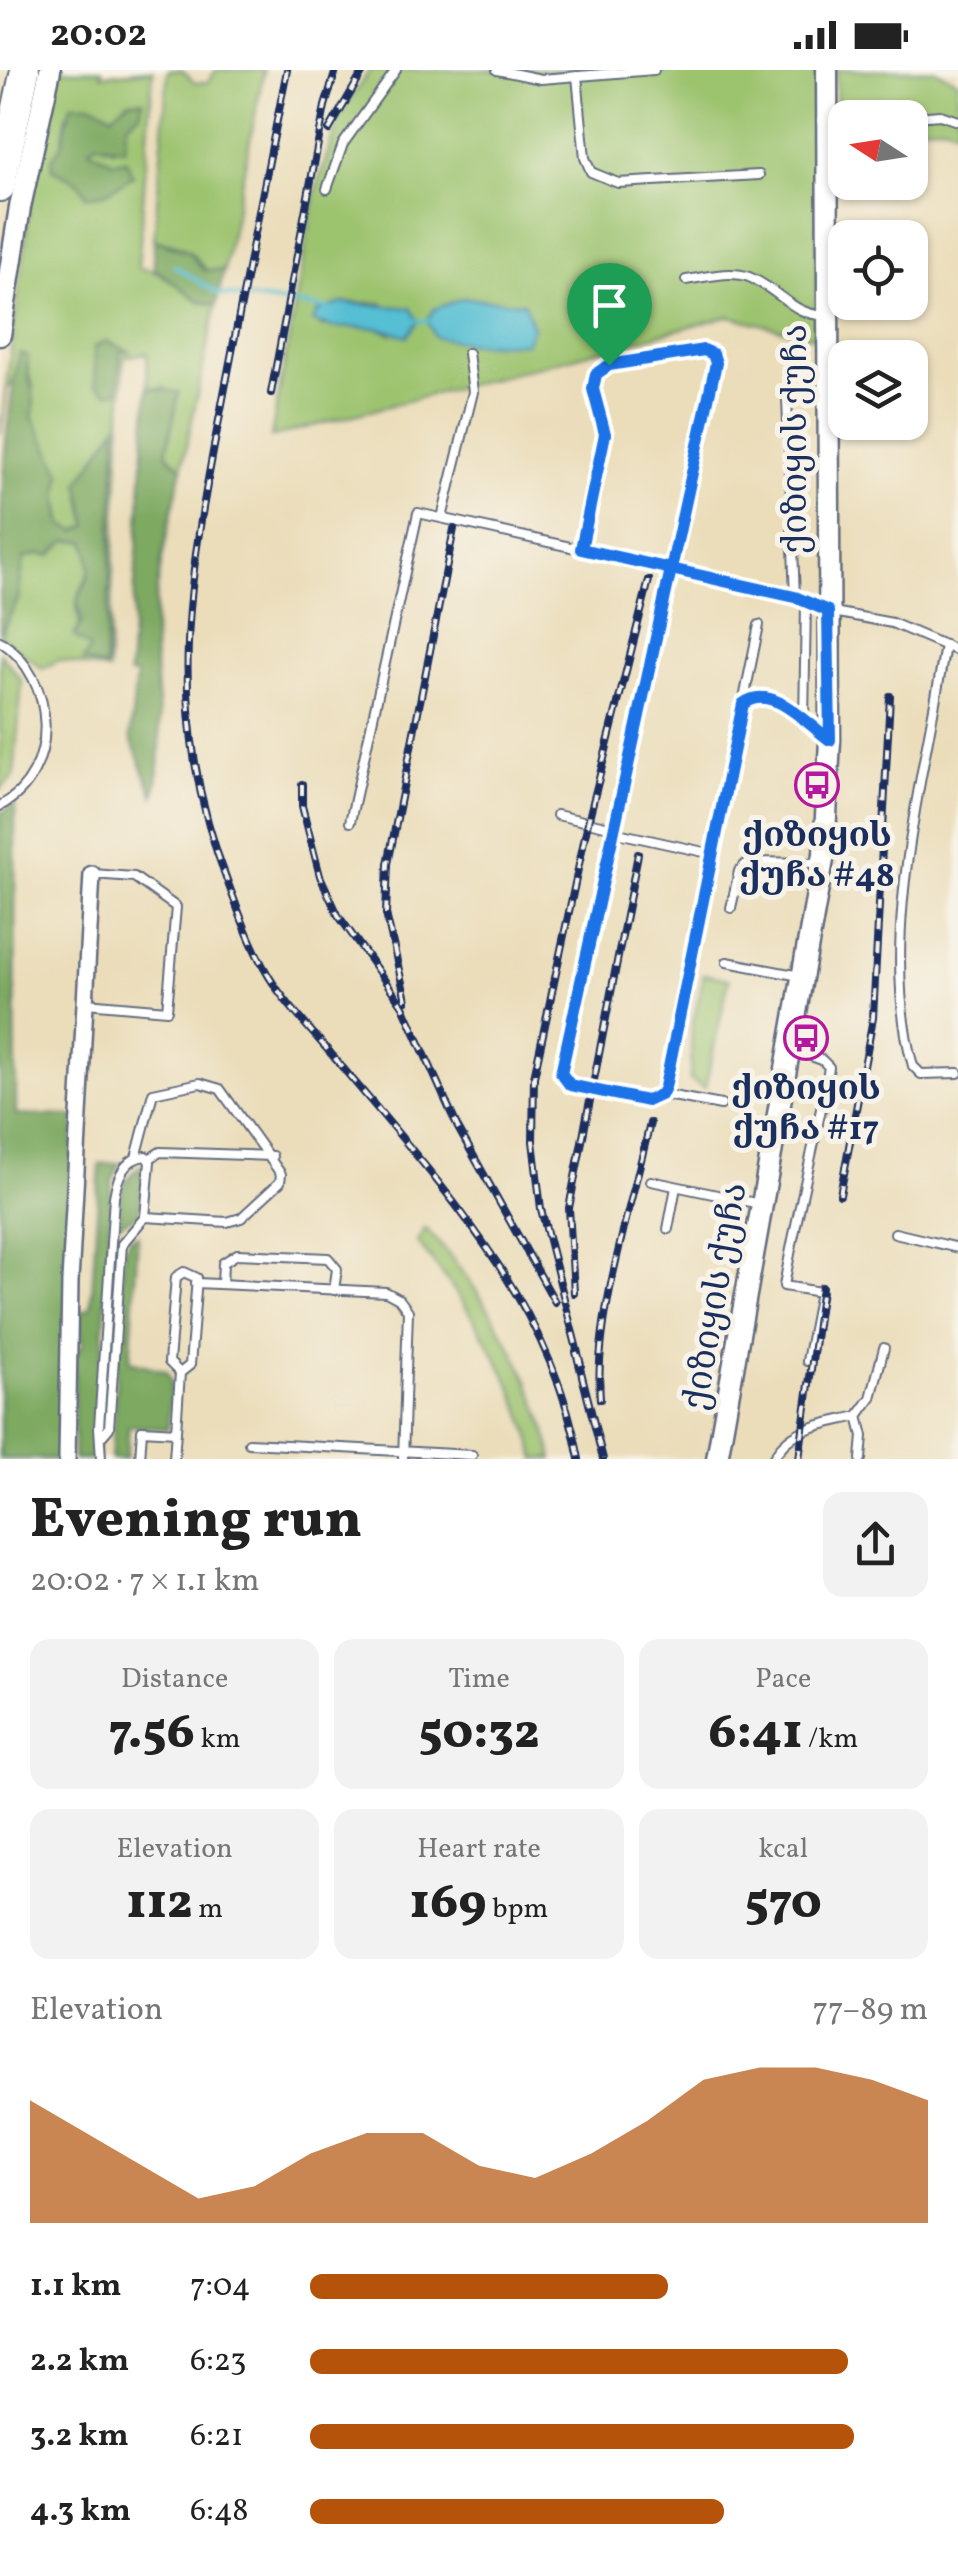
<!DOCTYPE html>
<meta charset="utf-8">
<style>
body{margin:0;font-family:Vollkorn,"Noto Serif Georgian",serif;background:#f2f2f2;color:#222;height:100vh;display:flex;flex-direction:column;font-size:38px;white-space:nowrap}
*{box-sizing:border-box;margin:0}
p{font-size:32px;color:#767676}
.icon{flex:none;width:55px;height:55px;fill:none;stroke:currentColor;stroke-width:2;stroke-linecap:round;stroke-linejoin:round}
.map{position:relative;height:1389px;overflow:hidden}
.side{display:flex;flex-direction:column;background:#fff;flex:1}
.side>*{flex:none}
.needle{width:65px;rotate:282deg}
.fabs{position:absolute;left:828px;top:30px;display:grid;gap:20px}
.fabs a{display:grid;place-items:center;width:100px;height:100px;border-radius:20px;background:#fff;box-shadow:0 2px 8px #0004;font-size:50px}
.pin{position:absolute;display:grid;place-items:center;width:85px;height:85px;color:#fff;margin:-102px -42px;border-radius:50% 50% 50% 0;rotate:-45deg;box-shadow:0 0 10px #0007}
.pin .icon{rotate:45deg}
.round{display:grid;place-items:center;flex:none;width:105px;height:105px;border-radius:20px;background:#f2f2f2}
.headline{display:flex;align-items:center;justify-content:space-between;height:170px;padding:0 30px}
h1{font-size:55px;font-weight:800;line-height:75px}
.stats{display:grid;grid-template-columns:repeat(3,1fr);gap:15px;height:170px;padding:10px 30px}
.stats div{display:grid;align-content:center;border-radius:20px;background:#f2f2f2;text-align:center}
.stats b{font-size:50px;font-weight:800}
.stats small{font-size:28px;font-weight:400}
.stats p{font-size:28px}
.chart{height:280px;padding:20px 30px}
.chart p{display:flex;justify-content:space-between}
.chart svg{width:100%;height:180px;margin-top:10px;fill:#b45309;opacity:.7}
ul{padding:0 30px;list-style:none;font-size:32px}
li{display:grid;grid-template-columns:160px 120px 1fr;align-items:center;height:75px}
li i{height:25px;border-radius:12px;background:#b45309}
.status{display:flex;justify-content:space-between;align-items:center;height:70px;padding:0 50px;background:#fff;direction:ltr}
.status svg{height:28px;fill:currentColor}
.map>svg:first-child{display:block}
</style>
<div class="status"><b>20:02</b><svg viewBox="0 0 49 12"><path d="M0 12V9h3v3zM5 12V6h3v6zM10 12V3h3v9zM15 12V0h3v12zM26 1h20v11H26zM47 4h2v5h-2z"/></svg></div>
<div class="map">
<svg width="958" height="1389" viewBox="0 0 958 1389">
<rect width="100%" height="100%" fill="#f7f3e8"/>
<filter id="ink" filterUnits="userSpaceOnUse"><feTurbulence type="fractalNoise" baseFrequency=".01" numOctaves="2"/><feDisplacementMap in="SourceGraphic" scale="20" xChannelSelector="R" yChannelSelector="G"/><feConvolveMatrix kernelMatrix="1 2 1 2 8 2 1 2 1" color-interpolation-filters="sRGB"/></filter>
<filter id="wash" filterUnits="userSpaceOnUse"><feTurbulence type="fractalNoise" baseFrequency=".0048" numOctaves="4" result="noise"/><feDisplacementMap in="SourceGraphic" scale="40" xChannelSelector="R" yChannelSelector="G"/><feGaussianBlur stdDeviation="2.25" result="paint"/><feColorMatrix in="noise" values="0 0 0 0 0 0 0 0 0 0 0 0 0 0 0 0 0 1.4 0 .05"/><feComposite in="paint" operator="in"/></filter>
<g filter="url(#wash)">
<rect width="100%" height="100%" fill="#ebddba"/>
<g fill="#9cc36e" stroke="#5c7966" stroke-width="2.5" fill-rule="evenodd">
<path d="M59,0H102L101,5L153,0L138,198C171,200 186,229 216,235L182,398L166,383L175,343L165,318H148L147,283L124,287L108,601L59,590L43,599L0,566L18,530L24,488L39,484L50,486L66,471H85C99,509 80,508 77,533C76,544 82,561 83,573L91,578L84,591L105,598L116,358L79,413L89,456L76,461L63,455L57,428L61,403L32,347L33,315L26,298L7,319L0,364L30,134ZM129,31L140,43L127,53L113,79L96,73L89,79L113,92L86,126L62,74L67,44L92,34L112,45Z"/>
<path d="M168,0H182L195,13L208,12L216,0H264L224,200C202,206 203,192 188,181C179,174 165,172 154,170Z"/>
<path d="M370,0H820L816,268L729,246L271,367L315,124L340,44ZM342,233H382L391,264L378,258L321,256L317,242Z"/>
<path d="M836,0H935L958,11V60L943,55L910,56V48H845V58L837,65Z"/>
<path d="M0,583L22,611L14,706L0,720Z"/>
<path d="M704,904L729,909L705,1018L690,1010L692,957Z"/>
<path d="M425,1158C484,1220 535,1305 553,1389H536C517,1309 469,1235 417,1172Z"/>
</g>
<g fill="#7da961" stroke="#4c6c60" stroke-width="2.5">
<path d="M143,30L140,43L127,53L124,79L96,73L89,79L113,92L126,90L133,106L105,123L87,126L77,111L53,100L52,89L62,74L71,34H92L112,45L129,31Z"/>
<path d="M154,170L188,181L203,200H224L216,235L199,231L154,198Z"/>
<path d="M106,271L128,281L120,282L118,321L108,323L96,315L94,277Z"/>
<path d="M20,283L28,286C24,307 39,324 32,347L61,403L58,428L63,455L76,461L88,456L79,413L117,356L105,598L83,591L90,578L74,566L82,552L77,532C89,512 94,494 85,471H66L50,486L39,484L24,488L18,530L0,562C0,470 0,366 20,283Z"/>
<path d="M148,318L179,322L166,383L182,398C170,453 154,509 154,565C153,619 168,673 154,726L130,667L136,605L129,604Z"/>
<path d="M15,733L16,1045L74,1046L61,1389H0V744Z"/>
<path d="M120,1093L112,1111L97,1389H74V1287L83,1274L77,1244L91,1237L100,1094Z"/>
<path d="M142,1095L140,1144L119,1154C118,1131 121,1108 142,1095Z"/>
<path d="M138,1165L130,1291L166,1301L171,1311L168,1359L129,1356L126,1389H111L124,1179L130,1168Z"/>
</g>
<g fill="#57bfd3" stroke="#397798" stroke-width="2.5">
<path d="M464,228L524,233L533,258L526,273L474,274L435,267L427,251L434,239Z"/>
<path d="M342,233L411,238L418,251L408,266L378,258L332,257L313,252L317,242Z"/>
</g>
<g fill="none" stroke-linecap="round" stroke-linejoin="round">
<g stroke="#57bfd3" stroke-width="4">
<path d="M174,196L219,224L330,239"/>
<path d="M413,250L427,251"/>
</g>
</g>
</g>
<g filter="url(#ink)">
<g fill="none" stroke-linecap="round" stroke-linejoin="round">
<g stroke="#646c7e" stroke-width="12">
<g id="lane">
<path d="M497,0L541,9L654,0"/>
<path d="M577,6L585,88L591,102L618,113L759,105"/>
<path d="M903,48L940,45L958,51"/>
<path d="M327,119L343,74L396,0"/>
<path d="M686,210C706,207 730,200 749,207C779,219 794,247 826,245"/>
<path d="M787,329L795,527"/>
<path d="M442,448L473,322L468,283"/>
<path d="M581,479L605,364L593,319L596,305L609,295L704,280L713,284L716,293L561,1003L564,1012L647,1031L662,1024L743,634C770,613 803,650 826,667"/>
<path d="M0,571C57,608 62,703 0,736"/>
<path d="M945,575C925,704 877,868 913,996L921,1004L958,1003"/>
<path d="M743,634L759,555"/>
<path d="M804,651L806,533"/>
<path d="M557,745L614,758"/>
<path d="M350,752L418,443L795,527L828,541L892,553L958,581"/>
<path d="M613,762L713,784"/>
<path d="M731,838L739,801L748,792L818,793"/>
<path d="M727,892L800,906"/>
<path d="M86,933L167,940L176,837L134,807L92,804"/>
<path d="M792,979L822,990L829,997C816,1072 797,1141 784,1216L820,1222L807,1291"/>
<path d="M662,1024L721,1035"/>
<path d="M136,1088L153,1023L200,1013L220,1019L281,1104L280,1112L241,1148L227,1152L145,1147"/>
<path d="M149,1089L160,1082L272,1086"/>
<path d="M651,1111L760,1134"/>
<path d="M668,1159L676,1117"/>
<path d="M895,1163L958,1178"/>
<path d="M196,1213L386,1222L399,1229L408,1241L403,1389"/>
<path d="M222,1214L223,1193L237,1184L328,1188L337,1199L334,1220"/>
<path d="M858,1346L863,1366L861,1389"/>
<path d="M249,1373L472,1385"/>
<path d="M101,1389L99,1357L114,1127C117,1108 124,1088 146,1086L150,1092L145,1147L122,1174L109,1358L103,1365"/>
<path d="M140,1389L142,1360L176,1362"/>
<path d="M174,1389L180,1303L190,1295L197,1208L184,1202L176,1207L169,1292L180,1303"/>
<path d="M773,1389C790,1356 826,1354 858,1346L871,1328L884,1278"/>
</g>
</g>
<g stroke="#646c7e" stroke-width="20">
<path id="street" d="M67,1389L70,1212L92,804"/>
</g>
<g stroke="#646c7e" stroke-width="25">
<g id="secondary">
<path d="M0,265L20,137L50,0"/>
<path d="M717,1389L824,784L830,670L827,0"/>
</g>
</g>
<g stroke="#646c7e" stroke-width="32">
<path id="highway" d="M0,117L25,0"/>
</g>
<use href="#lane" stroke="#fff" stroke-width="8"/>
<use href="#street" stroke="#fff" stroke-width="15"/>
<use href="#secondary" stroke="#fff" stroke-width="20"/>
<use href="#highway" stroke="#fff" stroke-width="28"/>
<g stroke="#1b2f5e" stroke-width="8">
<g id="rail">
<path d="M287,0C266,104 246,209 226,313C192,494 159,634 228,813C241,848 254,885 275,916C295,945 321,971 343,998C442,1116 551,1232 579,1389"/>
<path d="M329,60L364,0"/>
<path d="M271,323L325,36L336,0"/>
<path d="M302,714V736L320,806L338,845L403,936L458,1058L555,1232"/>
<path d="M406,930L386,844L388,794L454,459"/>
<path d="M840,1125L873,948L890,626"/>
<path d="M574,1223L569,1138L638,784"/>
<path d="M576,1282L603,1389"/>
<path d="M581,1295L541,1139L533,1071L534,1007L588,752L649,510"/>
<path d="M600,1329C594,1247 632,1134 650,1053"/>
<path d="M799,1389L822,1217"/>
</g>
</g>
<use href="#rail" stroke="#f7f3e8" stroke-width="4" stroke-dasharray="11" stroke-linecap="butt"/>
</g>
</g>
<g fill="none" stroke-linecap="round" stroke-linejoin="round" filter="url(#ink)">
<g stroke="#fff" stroke-width="20">
<path id="route" d="M609,295L596,304L593,319L605,364L581,479L671,499L561,1003L570,1015L647,1031L662,1024L665,1017L743,634C771,612 806,653 830,670L828,541L795,527L671,499L716,293L713,284L704,280L609,295"/>
</g>
<use href="#route" stroke="#1a73e8" stroke-width="12"/>
</g>
<defs>
<g id="bus-ring" transform="scale(2.25)"><circle r="9.5" fill="#f7f3e8" stroke="#b5179e" stroke-width="1.5"/><path d="M-5-6H5V4H4V6H2V4H-2V6H-4V4H-5ZM-3.5-4V0h7V-4ZM-3.5 1.2v1.5H-2V1.2ZM2 1.2v1.5H3.5V1.2Z" fill="#b5179e"/></g>
</defs>
<g fill-rule="evenodd">
<use href="#bus-ring" x="817" y="715"/>
<use href="#bus-ring" x="806" y="968"/>
</g>
<g text-anchor="middle" stroke-width="10" stroke-linejoin="round" paint-order="stroke">
<g font-size="35" fill="#1b2f5e" stroke="#f7f3e8">
<text transform="translate(794 369) rotate(-90)" y="12">ქიზიყის ქუჩა</text>
<text transform="translate(714 1226) rotate(-80)" y="12">ქიზიყის ქუჩა</text>
</g>
<g font-size="35" font-weight="bold" fill="#1b2f5e" stroke="#f7f3e8">
<text x="817" y="776">ქიზიყის<tspan x="817" dy="40">ქუჩა #48</tspan></text>
<text x="806" y="1029">ქიზიყის<tspan x="806" dy="40">ქუჩა #17</tspan></text>
</g>
</g>
</svg>
<div class="fabs">
<a><svg class="needle" viewBox="-14 -14 28 28"><path d="M0-13l5 13h-10z" fill="#e53935"/><path d="M0 13l5-13h-10z" fill="#767676"/></svg></a>
<a><svg class="icon" aria-label="locate" viewBox="0 0 24 24"><circle cx="12" cy="12" r="6"/><path d="M12 2v4M12 18v4M2 12h4M18 12h4"/></svg></a>
<a><svg class="icon" aria-label="layers" viewBox="0 0 24 24"><path d="M12 4l9 5-9 5-9-5zM3 14l9 5 9-5"/></svg></a>
</div>
<div class="pin" style="left:609px;top:295px;background:#1e9e55"><svg class="icon" aria-label="arrive" viewBox="0 0 24 24"><path d="M6 21V4h12l-3 4 3 4H6"/></svg></div>
</div>
<section class="side">
<div class="headline"><div><h1>Evening run</h1><p>20:02 · 7 × 1.1 km</p></div><a class="round"><svg class="icon" aria-label="share" viewBox="0 0 24 24"><path d="M12 15V3M7 8l5-5 5 5M5 13v7h14v-7"/></svg></a></div>
<div class="stats">
<div><p>Distance</p><b>7.56<small> km</small></b></div>
<div><p>Time</p><b>50:32</b></div>
<div><p>Pace</p><b>6:41<small> /km</small></b></div>
</div>
<div class="stats">
<div><p>Elevation</p><b>112<small> m</small></b></div>
<div><p>Heart rate</p><b>169<small> bpm</small></b></div>
<div><p>kcal</p><b>570</b></div>
</div>
<div class="chart"><p><span>Elevation</span>77–89 m</p>
<svg viewBox="0 0 160 44" preserveAspectRatio="none"><path d="M0 44V14L10 22L20 30L30 38L40 35L50 27L60 22L70 22L80 30L90 33L100 27L110 19L120 9L130 6L140 6L150 9L160 14V44z"/></svg>
</div>
<ul>
<li><b>1.1 km</b>7:04<i style="width:58%"></i></li>
<li><b>2.2 km</b>6:23<i style="width:87%"></i></li>
<li><b>3.2 km</b>6:21<i style="width:88%"></i></li>
<li><b>4.3 km</b>6:48<i style="width:67%"></i></li>
</ul>
</section>
